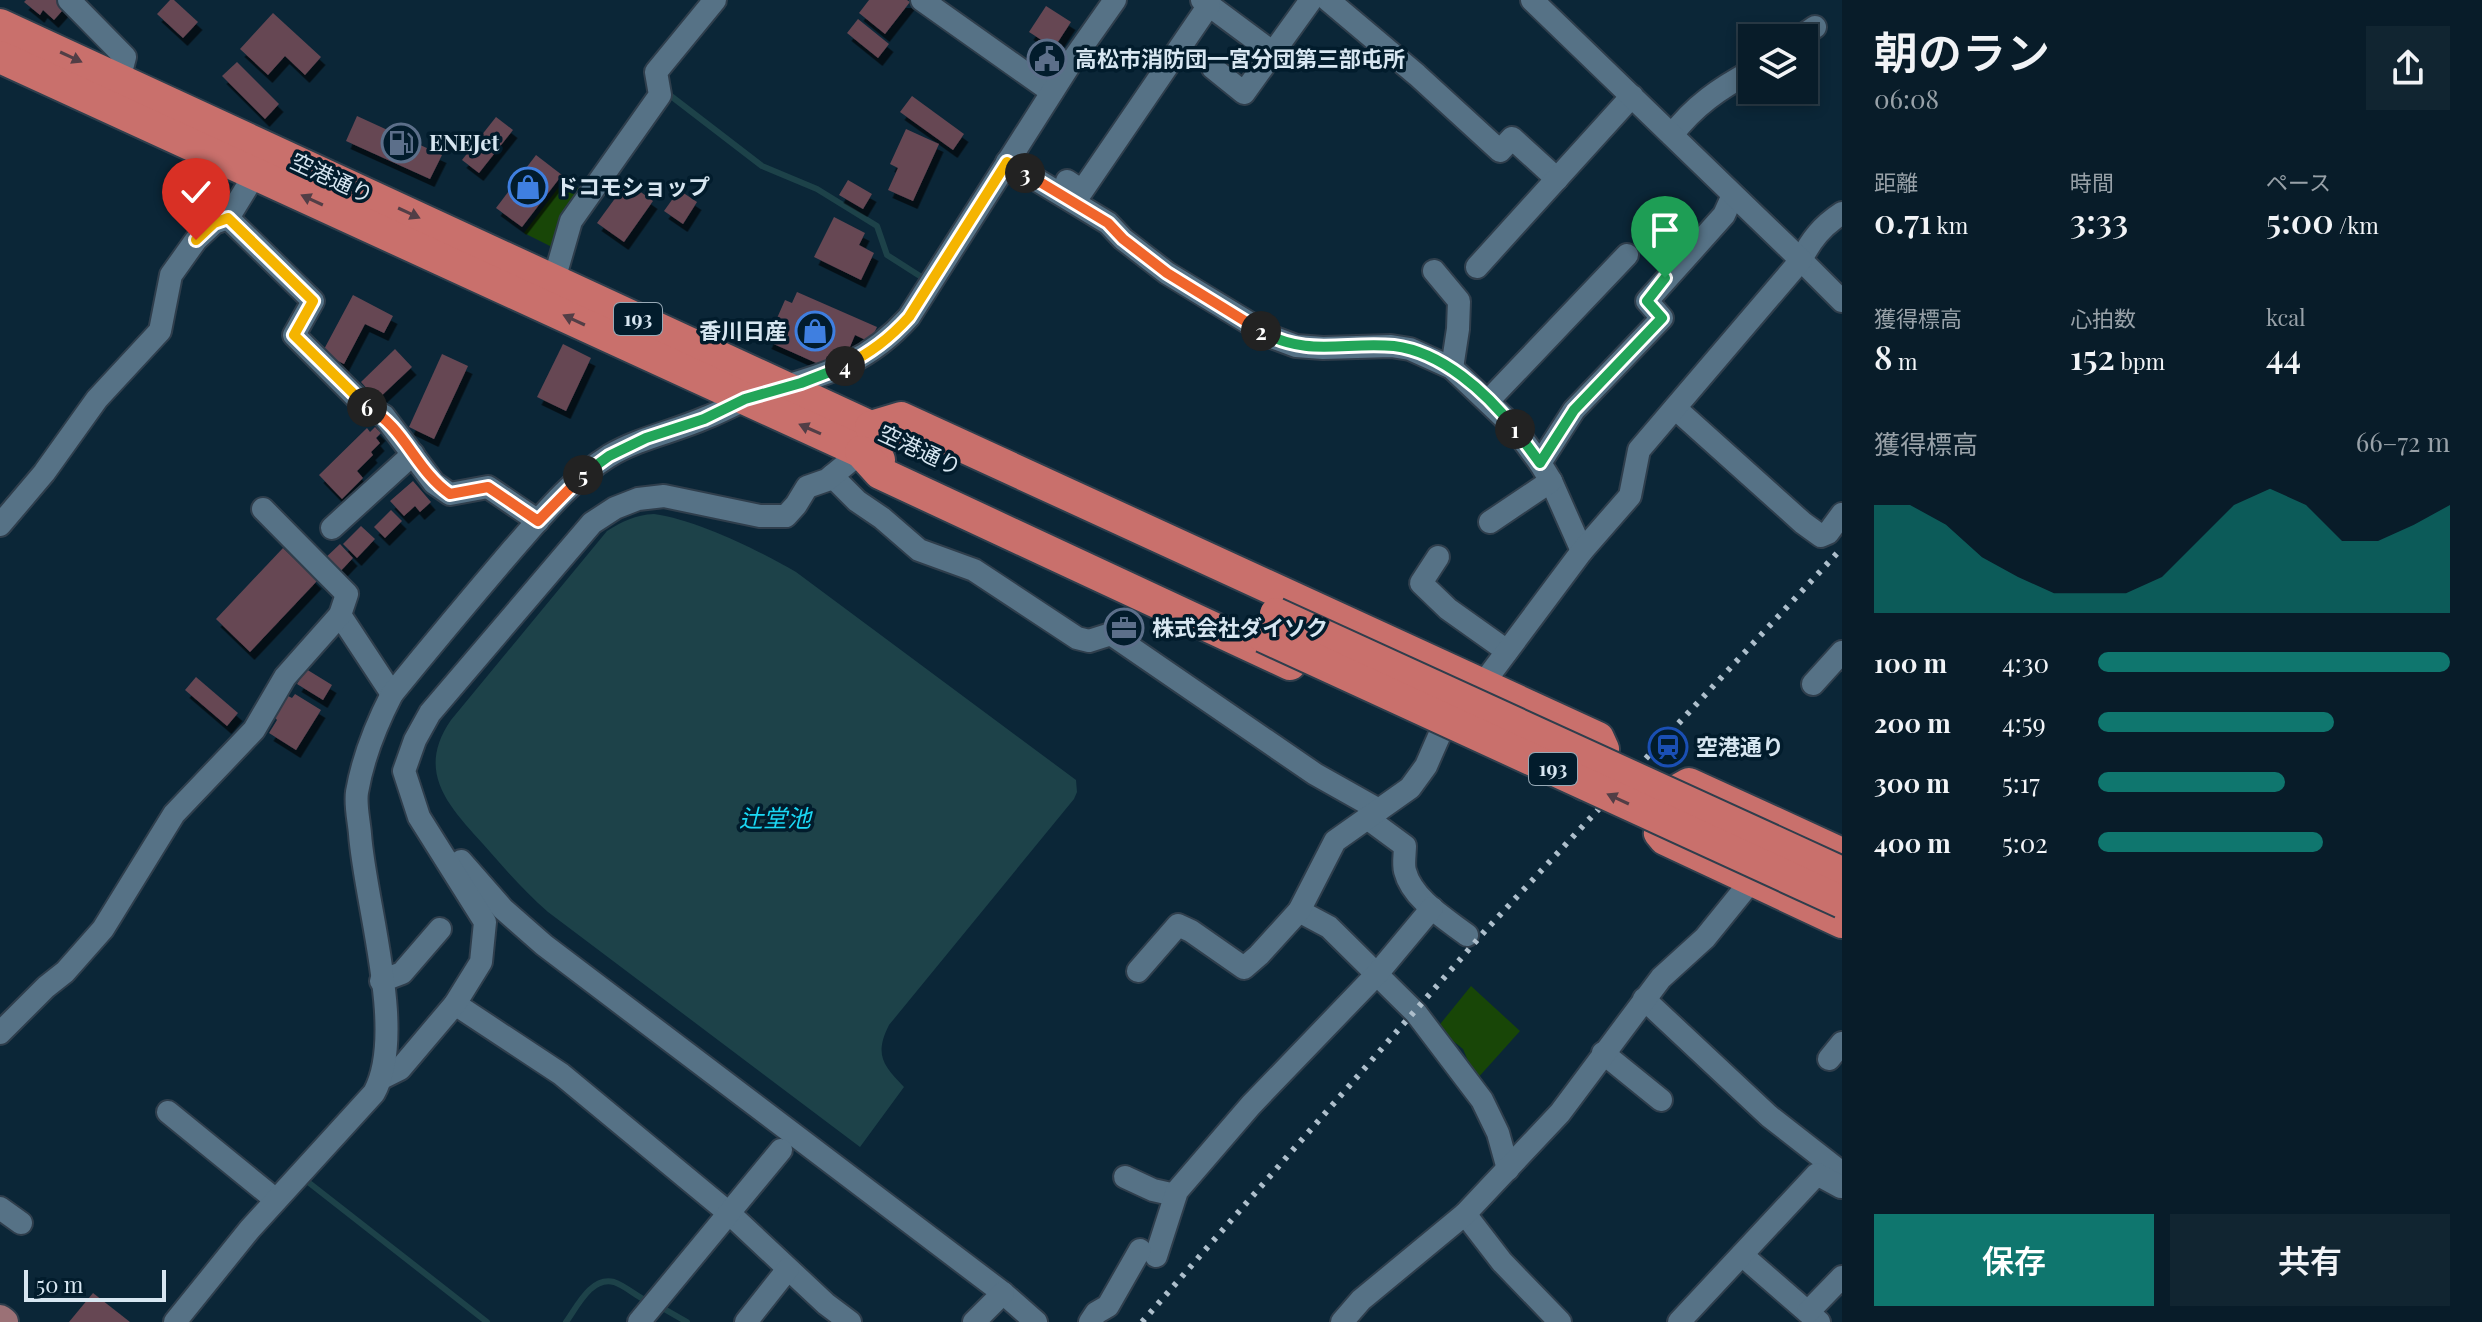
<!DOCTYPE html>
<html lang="ja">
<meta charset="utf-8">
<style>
body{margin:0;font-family:"Playfair Display","Noto Sans JP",serif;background:#112531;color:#f1f3f6;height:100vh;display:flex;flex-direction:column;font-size:30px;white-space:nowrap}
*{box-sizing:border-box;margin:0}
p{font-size:26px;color:#98a1a8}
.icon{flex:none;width:44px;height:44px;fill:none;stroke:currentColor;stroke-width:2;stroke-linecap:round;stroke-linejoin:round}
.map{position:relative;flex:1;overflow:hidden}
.details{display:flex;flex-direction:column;background:#081c29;width:640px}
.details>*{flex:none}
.fabs{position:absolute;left:1738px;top:24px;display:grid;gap:16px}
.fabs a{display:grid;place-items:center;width:80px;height:80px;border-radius:0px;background:#081c29;box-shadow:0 4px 12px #0003,0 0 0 2px #293a46;font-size:40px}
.scale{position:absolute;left:24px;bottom:20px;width:142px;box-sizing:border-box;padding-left:8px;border:4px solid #d7e6f1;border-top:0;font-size:22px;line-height:28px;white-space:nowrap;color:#d7e6f1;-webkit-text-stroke:6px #021c2c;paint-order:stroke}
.pin{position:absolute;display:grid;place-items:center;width:68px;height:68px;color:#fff;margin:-82px -34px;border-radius:50% 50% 50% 0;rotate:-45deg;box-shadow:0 0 8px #0007}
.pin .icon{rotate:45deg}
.km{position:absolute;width:40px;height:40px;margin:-20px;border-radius:50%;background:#222;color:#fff;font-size:22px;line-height:40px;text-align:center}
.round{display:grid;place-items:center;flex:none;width:84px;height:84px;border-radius:0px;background:#112531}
.headline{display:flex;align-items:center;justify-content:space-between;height:136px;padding:0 32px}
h1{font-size:44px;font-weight:600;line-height:60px}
.figures{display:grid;grid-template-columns:repeat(3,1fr);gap:12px;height:136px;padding:8px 32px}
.figures div{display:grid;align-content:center}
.figures b{font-size:34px;font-weight:600}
.figures small{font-size:22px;font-weight:400}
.figures p{font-size:22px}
.chart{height:224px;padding:16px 32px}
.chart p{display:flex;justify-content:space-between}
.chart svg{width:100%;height:144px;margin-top:8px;fill:#0f766e;opacity:.7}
.cta{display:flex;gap:16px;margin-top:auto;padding:16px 32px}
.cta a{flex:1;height:92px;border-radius:0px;background:#0f766e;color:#fff;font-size:32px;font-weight:600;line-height:92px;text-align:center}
.cta a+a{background:#112531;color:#f1f3f6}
ul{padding:0 32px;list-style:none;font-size:26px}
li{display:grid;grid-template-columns:128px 96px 1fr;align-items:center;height:60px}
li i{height:20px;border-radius:10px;background:#0f766e}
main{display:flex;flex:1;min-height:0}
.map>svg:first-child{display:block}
</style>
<main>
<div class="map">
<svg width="1842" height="1322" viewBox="0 0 1842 1322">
<defs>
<filter id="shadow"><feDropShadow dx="4.5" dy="8" stdDeviation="0" flood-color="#0009"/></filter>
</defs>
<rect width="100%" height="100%" fill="#0b2637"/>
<g fill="#184607">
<path d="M565,179L586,193L554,248L524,233Z"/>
<path d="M1471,986L1520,1031L1476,1080L1463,1049L1437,1028Z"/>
</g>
<path fill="#1d4249" d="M654,514C697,520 758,550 796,572L1076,780L1077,792L1074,799L889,1025C874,1055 883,1065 904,1087L860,1147L548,912C524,891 504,868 483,844C449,806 415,772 451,720L607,531C623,521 635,515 654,514Z"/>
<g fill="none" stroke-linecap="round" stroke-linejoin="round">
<g stroke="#1d4249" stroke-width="6">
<path d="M667,93L762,166L817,189L877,226L887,255L923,278"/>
<path d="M308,1182L487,1322"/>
<path d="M659,1306L687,1322"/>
<path d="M566,1322C577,1307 591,1276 614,1282C626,1286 637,1297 649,1302"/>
</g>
</g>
<g fill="#664753" filter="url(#shadow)">
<path d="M26,0H68L70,2L54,20L43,10L40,15L24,2Z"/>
<path d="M170,0H174L198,22L183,38L157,14Z"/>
<path d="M869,0H907L910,2L885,34L859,13Z"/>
<path d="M1046,6L1071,22L1054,48L1029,32Z"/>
<path d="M273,13L321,57L305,75L285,56L268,75L240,49Z"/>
<path d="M858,19L889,44L878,58L847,33Z"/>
<path d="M1039,40L1068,58L1056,77L1027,59Z"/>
<path d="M237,62L279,104L265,119L222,76Z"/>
<path d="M912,96L964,134L953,150L900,112Z"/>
<path d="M357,116L442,155L430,179L346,141Z"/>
<path d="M496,117L513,130L479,173L462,160Z"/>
<path d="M906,129L939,144L913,201L888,190L898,168L890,164Z"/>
<path d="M536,155L562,175L522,227L496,208Z"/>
<path d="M848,180L872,194L863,209L839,195Z"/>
<path d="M627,182L653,201L624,242L597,223Z"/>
<path d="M679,190L697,202L683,224L664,211Z"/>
<path d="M834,217L865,233L859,245L874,253L861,280L814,257Z"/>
<path d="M797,292L877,327L870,342L855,335L847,354L840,351L836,361L827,356L823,366L767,341L785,300L792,303Z"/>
<path d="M353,295L393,316L384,333L365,324L344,364L322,353Z"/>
<path d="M563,344L591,358L566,411L537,397Z"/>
<path d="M395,349L412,367L377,400L361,382Z"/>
<path d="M442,354L468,366L434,439L409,427Z"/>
<path d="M375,427L381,433L376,438L380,443L371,452L373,455L357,471L363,478L342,499L319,475L367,428L370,432Z"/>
<path d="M413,481L431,502L420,512L415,506L404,516L390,501Z"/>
<path d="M391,510L402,521L385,538L374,527Z"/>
<path d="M361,526L375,539L357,558L343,544Z"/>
<path d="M340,544L353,558L335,577L321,562Z"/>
<path d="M283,548L317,581L250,652L216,619Z"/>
<path d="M306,669L332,685L323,700L297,684Z"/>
<path d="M196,677L238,713L227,726L185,690Z"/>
<path d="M284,694L292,698L295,694L321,710L296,750L269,733L277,720L272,714Z"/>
<path d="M93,1293L130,1322H69Z"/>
</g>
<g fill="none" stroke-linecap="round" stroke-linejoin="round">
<g stroke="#2f3e4c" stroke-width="26">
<g id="minor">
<path d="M69,0L125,57L119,80"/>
<path d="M922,0L1052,92"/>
<path d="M1202,0L1272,52"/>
<path d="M1328,0L1417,75L1500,151L1512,138L1557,179"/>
<path d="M1799,38L1815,27"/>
<path d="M1213,68L1244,93L1311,0"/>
<path d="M1672,135C1694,106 1720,88 1752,71"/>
<path d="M1007,162L1108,223L1123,239L1167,273L1272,337L1296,346L1323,348L1391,346L1410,349L1452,368L1512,425L1540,463L1551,481L1582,551"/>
<path d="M255,174L228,218L313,301L294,335L365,406L384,416L434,483L450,494L488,487L538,521"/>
<path d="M1067,181L1082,191L1209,5"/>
<path d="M1842,213C1822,226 1811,240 1801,260L1842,301"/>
<path d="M1477,267L1632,96"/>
<path d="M1434,271L1459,301L1458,329L1452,368"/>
<path d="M554,280L571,221L660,95L656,72L715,0"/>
<path d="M1488,401L1627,255"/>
<path d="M1675,408L1803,523L1821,536L1828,533L1842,514"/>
<path d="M1540,463L1574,410L1662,318L1647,301L1724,215L1733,195"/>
<path d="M832,476L857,501L882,518L919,550L974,570L1077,638L1089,641L1111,634L1315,774L1379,810"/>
<path d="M1490,522L1551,481"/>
<path d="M0,525L44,473L97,399L160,331L171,275L196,240L214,223L228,218"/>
<path d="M332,528L413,454"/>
<path d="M1438,557L1421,583L1448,609L1507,651"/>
<path d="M340,615L392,694"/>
<path d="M1813,684L1842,652"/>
<path d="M1482,685L1582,551L1630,496L1639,450L1801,260L1532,0"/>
<path d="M1367,818L1405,846C1405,853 1403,864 1405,871C1412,899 1446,919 1467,935"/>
<path d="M461,861L503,909L544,945L1003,1293L1036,1322"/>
<path d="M1299,911L1329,927L1416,1013L1482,1100L1498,1133L1508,1169"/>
<path d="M1138,971L1178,925L1191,931L1244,968L1259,955L1299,911L1335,841L1410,788L1426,766L1440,734"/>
<path d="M381,981L402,973L440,929"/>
<path d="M1644,999L1769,1116L1842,1173"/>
<path d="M455,1004L561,1074L730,1214L826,1304L850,1322"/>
<path d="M0,1033L46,987L65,972L103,929L174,814L254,730L285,677L340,615L347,594L263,509"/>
<path d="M1603,1053L1661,1100"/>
<path d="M1829,1059L1842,1043"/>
<path d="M382,1078L400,1069L455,1004L481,962L485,922L419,817L404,771L415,740L430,713L592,523L615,508L638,499L664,496L760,516H786L796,505L807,487L827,480L861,452"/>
<path d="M168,1112L276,1200"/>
<path d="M1125,1177L1153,1190L1175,1195"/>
<path d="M0,1208L21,1223"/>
<path d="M1465,1214L1502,1262L1560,1322"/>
<path d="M1742,1255L1819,1322"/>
<path d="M1156,1256L1177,1191L1251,1105L1377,974L1432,908"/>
<path d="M1808,1312L1842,1277"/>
<path d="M175,1322L250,1229L374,1093C407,1033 365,904 360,834C359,821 355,805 357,792C363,757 376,725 392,694C432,645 472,597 513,549C542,516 571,480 609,456C639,438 673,432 705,418C724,411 741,400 760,394C821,375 864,367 909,317L1072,61L1115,0"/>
<path d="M639,1322L781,1150"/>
<path d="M746,1322L788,1269"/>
<path d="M974,1322L1003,1293"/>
<path d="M1090,1322L1096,1313L1108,1306L1140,1250"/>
<path d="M1342,1322L1361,1300L1465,1214L1560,1113L1661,978L1705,938L1752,880"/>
<path d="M1679,1322L1817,1174L1841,1187"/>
</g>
</g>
<g stroke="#2f3e4c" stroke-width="32">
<path id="major" d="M0,1319L4,1322"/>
</g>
<g stroke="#2f3e4c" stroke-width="36">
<g id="highway">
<path d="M0,25L890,436"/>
<path d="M0,57L879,460"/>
<path d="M871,427L901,418L1598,738L1603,749L1584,784"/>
<path d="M861,452L880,473L1290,664"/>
<path d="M1842,854L1689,784L1680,789L1660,833L1665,839L1842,922"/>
</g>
</g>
<use href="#minor" stroke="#567286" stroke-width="22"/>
<use href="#major" stroke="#9b7176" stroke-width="28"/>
<use href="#highway" stroke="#c9706c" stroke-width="32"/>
<path stroke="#aebfcc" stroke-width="6" stroke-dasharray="4 8" stroke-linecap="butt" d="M1142,1322L1485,931L1842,548"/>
<g stroke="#2f3e4c" stroke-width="36" stroke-linecap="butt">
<g id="highway-bridge">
<path d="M1276,614L1842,873"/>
<path d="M1263,636L1842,902"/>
</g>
</g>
<use href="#highway-bridge" stroke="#c9706c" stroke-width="32"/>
</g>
<defs><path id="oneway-solid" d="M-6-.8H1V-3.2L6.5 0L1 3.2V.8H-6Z" transform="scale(2)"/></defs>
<g fill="#523e46">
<use href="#oneway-solid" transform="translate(71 57) rotate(25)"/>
<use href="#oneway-solid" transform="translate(312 200) rotate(-155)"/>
<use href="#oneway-solid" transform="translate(409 213) rotate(25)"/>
<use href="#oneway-solid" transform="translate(574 320) rotate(-155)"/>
<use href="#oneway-solid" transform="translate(810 429) rotate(-156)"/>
<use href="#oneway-solid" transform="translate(1618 799) rotate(-155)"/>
</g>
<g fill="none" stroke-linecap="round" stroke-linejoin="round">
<g stroke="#fff" stroke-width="16">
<path id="split-1" d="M1515,429L1540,463L1574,410L1662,318L1647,301L1665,278"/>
</g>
<g stroke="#fff" stroke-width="16">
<path id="split-2" d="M1261,331C1307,358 1346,341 1394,346C1442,352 1486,392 1515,429"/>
</g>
<g stroke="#fff" stroke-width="16">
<path id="split-3" d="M1025,173L1108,223L1123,239L1167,273L1261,331"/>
</g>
<g stroke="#fff" stroke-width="16">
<path id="split-4" d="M845,366C871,352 889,339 909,317L1007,162L1025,173"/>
</g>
<g stroke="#fff" stroke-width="16">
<path id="split-5" d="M583,475L609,456L646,438L704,419L745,399L801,383L845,366"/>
</g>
<g stroke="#fff" stroke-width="16">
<path id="split-6" d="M367,407C404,426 416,471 450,494L488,487L538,521L583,475"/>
</g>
<g stroke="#fff" stroke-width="16">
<path id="split-7" d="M196,240L214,223L228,218L313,301L294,335L367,407"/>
</g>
<use href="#split-1" stroke="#22a559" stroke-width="10"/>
<use href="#split-2" stroke="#22a559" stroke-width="10"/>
<use href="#split-3" stroke="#f0652b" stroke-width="10"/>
<use href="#split-4" stroke="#f5b400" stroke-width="10"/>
<use href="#split-5" stroke="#22a559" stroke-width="10"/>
<use href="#split-6" stroke="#f0652b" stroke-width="10"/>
<use href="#split-7" stroke="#f5b400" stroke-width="10"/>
</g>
<defs>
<g id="civic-ring" transform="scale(2)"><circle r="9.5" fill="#021c2c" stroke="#5c6f8a" stroke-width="1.5"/><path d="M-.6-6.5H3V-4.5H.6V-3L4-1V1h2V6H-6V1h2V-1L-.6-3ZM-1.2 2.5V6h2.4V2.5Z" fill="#5c6f8a"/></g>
<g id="fuel-ring" transform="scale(2)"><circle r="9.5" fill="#021c2c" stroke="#5c6f8a" stroke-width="1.5"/><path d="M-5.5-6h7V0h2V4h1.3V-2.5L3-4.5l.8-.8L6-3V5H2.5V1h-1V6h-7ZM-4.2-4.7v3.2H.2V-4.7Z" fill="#5c6f8a"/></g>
<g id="shop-ring" transform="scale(2)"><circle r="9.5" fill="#021c2c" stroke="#3f7fe0" stroke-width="1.5"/><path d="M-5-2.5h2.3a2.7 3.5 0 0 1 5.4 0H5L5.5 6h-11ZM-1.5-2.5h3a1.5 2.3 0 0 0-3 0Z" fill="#3f7fe0"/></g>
<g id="office-ring" transform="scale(2)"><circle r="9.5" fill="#021c2c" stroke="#5c6f8a" stroke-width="1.5"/><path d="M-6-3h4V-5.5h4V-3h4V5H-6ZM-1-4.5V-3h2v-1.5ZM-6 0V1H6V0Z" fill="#5c6f8a"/></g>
<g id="station-ring" transform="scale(2)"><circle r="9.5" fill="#021c2c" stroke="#1a4fb4" stroke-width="1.5"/><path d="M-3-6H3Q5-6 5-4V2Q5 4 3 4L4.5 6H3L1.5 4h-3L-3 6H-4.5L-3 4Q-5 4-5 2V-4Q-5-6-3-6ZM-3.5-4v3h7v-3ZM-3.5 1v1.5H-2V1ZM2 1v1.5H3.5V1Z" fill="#1a4fb4"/></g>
</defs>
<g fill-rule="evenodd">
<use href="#civic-ring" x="1047" y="59"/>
<use href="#fuel-ring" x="401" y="143"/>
<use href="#shop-ring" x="528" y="187"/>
<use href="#shop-ring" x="815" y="331"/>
<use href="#office-ring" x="1124" y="628"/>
<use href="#station-ring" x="1668" y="747"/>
</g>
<g text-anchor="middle" stroke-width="7" stroke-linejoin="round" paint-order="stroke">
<g fill="#021c2c" stroke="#97a9b6" stroke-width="2">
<rect x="614" y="303" width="48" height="32" rx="6"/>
<rect x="1529" y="753" width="48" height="32" rx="6"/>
</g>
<g font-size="20" font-weight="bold" fill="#d7e6f1">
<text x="638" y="326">193</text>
<text x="1553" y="776">193</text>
</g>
<g font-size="22" font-weight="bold" fill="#d7e6f1" stroke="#021c2c" text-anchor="start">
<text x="1075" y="67">高松市消防団一宮分団第三部屯所</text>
<text x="429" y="151">ENEJet</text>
<text x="556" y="195">ドコモショップ</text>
<text x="787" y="339" text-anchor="end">香川日産</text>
<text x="1152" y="636">株式会社ダイソク</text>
<text x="1696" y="755">空港通り</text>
</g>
<g font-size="22" fill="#d7e6f1" stroke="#021c2c">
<text transform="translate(332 178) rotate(25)" y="8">空港通り</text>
<text transform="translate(920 450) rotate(25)" y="8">空港通り</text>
</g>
<g font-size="24" font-style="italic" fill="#1ad9f5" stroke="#021c2c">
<text x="775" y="827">辻堂池</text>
</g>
</g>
</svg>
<div class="fabs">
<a><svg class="icon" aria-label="layers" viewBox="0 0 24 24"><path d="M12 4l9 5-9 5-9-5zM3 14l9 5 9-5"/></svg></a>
</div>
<div class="scale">50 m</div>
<div class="pin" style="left:1665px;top:278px;background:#1e9e55"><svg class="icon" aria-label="arrive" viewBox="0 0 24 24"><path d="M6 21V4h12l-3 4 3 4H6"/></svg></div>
<div class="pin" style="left:196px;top:240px;background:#d93025"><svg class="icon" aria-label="check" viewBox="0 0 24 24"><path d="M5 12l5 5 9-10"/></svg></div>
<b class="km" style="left:1515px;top:429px">1</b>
<b class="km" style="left:1261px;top:331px">2</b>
<b class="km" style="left:1025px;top:173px">3</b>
<b class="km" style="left:845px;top:366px">4</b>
<b class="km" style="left:583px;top:475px">5</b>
<b class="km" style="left:367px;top:407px">6</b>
</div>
<section class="details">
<div class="headline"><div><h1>朝のラン</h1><p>06:08</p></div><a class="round"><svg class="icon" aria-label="share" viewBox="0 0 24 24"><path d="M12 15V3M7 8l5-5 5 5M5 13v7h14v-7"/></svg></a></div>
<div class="figures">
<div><p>距離</p><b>0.71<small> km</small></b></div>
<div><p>時間</p><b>3:33</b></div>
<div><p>ペース</p><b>5:00<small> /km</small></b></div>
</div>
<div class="figures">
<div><p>獲得標高</p><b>8<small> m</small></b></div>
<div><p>心拍数</p><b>152<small> bpm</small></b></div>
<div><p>kcal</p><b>44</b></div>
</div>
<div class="chart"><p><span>獲得標高</span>66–72 m</p>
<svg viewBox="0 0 160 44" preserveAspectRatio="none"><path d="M0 44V11L10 11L20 17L30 27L40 33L50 38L60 38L70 38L80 33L90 22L100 11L110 6L120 11L130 22L140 22L150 17L160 11V44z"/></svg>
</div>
<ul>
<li><b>100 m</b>4:30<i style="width:100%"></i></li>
<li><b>200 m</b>4:59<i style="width:67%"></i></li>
<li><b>300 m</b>5:17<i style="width:53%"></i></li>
<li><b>400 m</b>5:02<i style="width:64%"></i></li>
</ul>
<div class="cta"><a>保存</a><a>共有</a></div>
</section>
</main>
